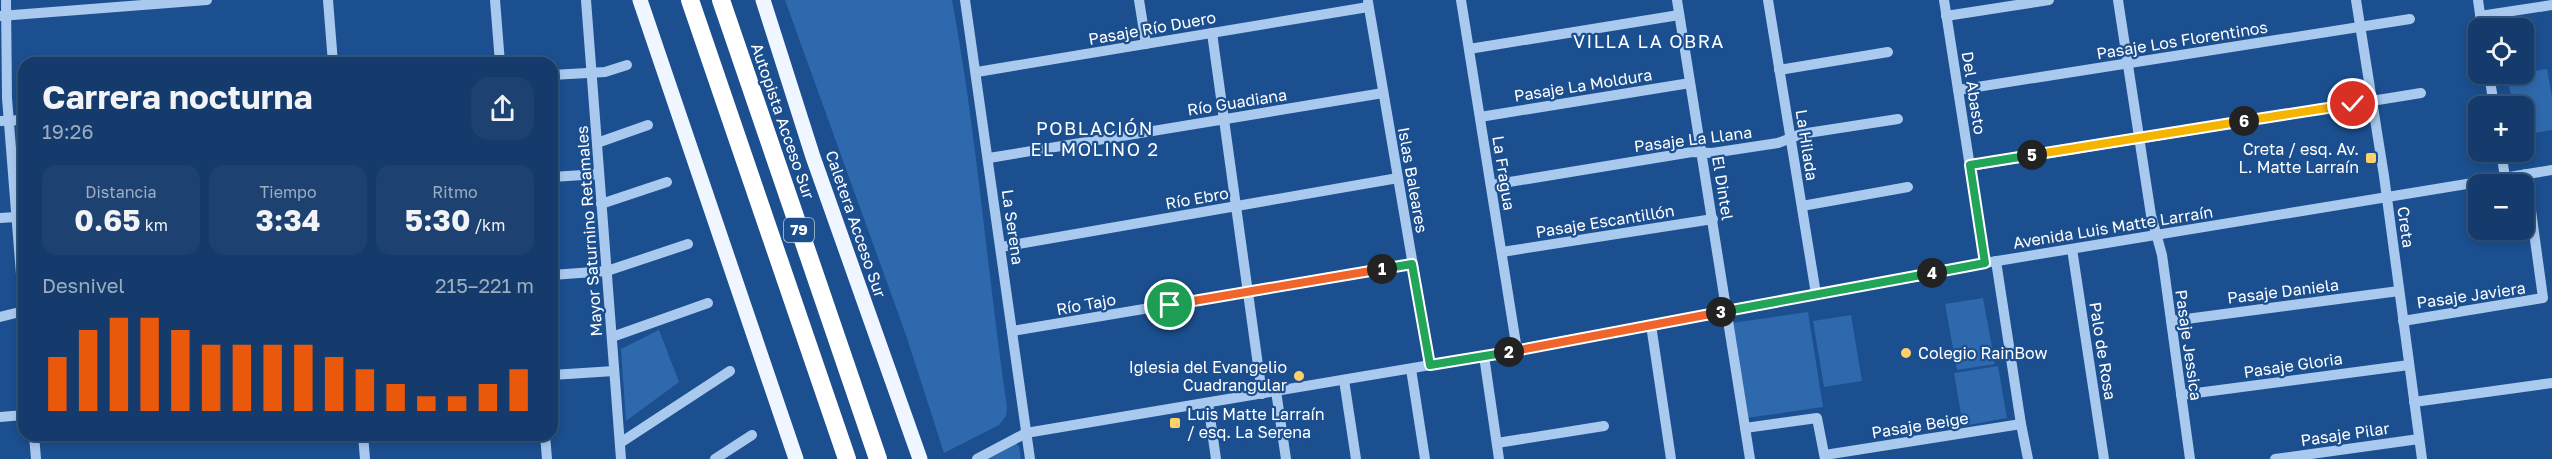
<!DOCTYPE html>
<html lang="es">
<meta charset="utf-8">
<style>
body{margin:0;font-family:"Golos Text",sans-serif;background:#1d4271;color:#f1f3f6;height:100vh;display:flex;flex-direction:column;font-size:22px;white-space:nowrap}
*{box-sizing:border-box;margin:0}
p{font-size:20px;color:#9dadc1}
.icon{flex:none;width:33px;height:33px;fill:none;stroke:currentColor;stroke-width:2;stroke-linecap:round;stroke-linejoin:round}
.map{position:relative;flex:1;overflow:hidden}
.drawer{position:absolute;left:18px;top:57px;width:540px;height:384px;display:flex;flex-direction:column;background:#143b6b;border-radius:18px;box-shadow:0 3px 9px #0003,0 0 0 2px #33557e}
.drawer>*{flex:none}
.fabs{position:absolute;left:2468px;top:18px;display:grid;gap:12px}
.fabs a{display:grid;place-items:center;width:66px;height:66px;border-radius:12px;background:#143b6b;box-shadow:0 3px 9px #0003,0 0 0 2px #33557e;font-size:30px}
.pin{position:absolute;display:grid;place-items:center;width:51px;height:51px;color:#fff;margin:-26px;border:3px solid #fff;border-radius:50%;box-shadow:0 2px 6px #0007}
.km{position:absolute;width:30px;height:30px;margin:-15px;border-radius:50%;background:#222;color:#fff;font-size:16px;line-height:30px;text-align:center}
.round{display:grid;place-items:center;flex:none;width:63px;height:63px;border-radius:18px;background:#1d4271}
.summary{display:flex;align-items:center;justify-content:space-between;height:102px;padding:0 24px}
h1{font-size:33px;font-weight:700;line-height:45px}
.stats{display:grid;grid-template-columns:repeat(3,1fr);gap:9px;height:102px;padding:6px 24px}
.stats div{display:grid;align-content:center;border-radius:15px;background:#1d4271;text-align:center}
.stats b{font-size:30px;font-weight:700}
.stats small{font-size:16px;font-weight:400}
.stats p{font-size:16px}
.chart{height:168px;padding:12px 24px}
.chart p{display:flex;justify-content:space-between}
.chart svg{width:100%;height:108px;margin-top:6px;stroke:#ea580c;stroke-width:6}
.map>svg:first-child{display:block}
</style>
<div class="map">
<svg width="2552" height="459" viewBox="0 0 2552 459">
<rect width="100%" height="100%" fill="#1b4f8f"/>
<g fill="#2e69ad">
<path d="M785,0H952C977,134 987,272 1007,407L1006,416L999,425L944,453L906,335Z"/>
<path d="M2547,69L2552,97V130L2523,135V106H2513L2507,75Z"/>
<path d="M1983,298L1995,364L1957,370L1945,304Z"/>
<path d="M1808,312L1823,407L1746,418L1732,323Z"/>
<path d="M1851,315L1862,381L1824,387L1813,321Z"/>
<path d="M659,330L679,382L626,421L621,349Z"/>
<path d="M1998,366L2007,418L1963,426L1954,373Z"/>
<path d="M1014,442L1019,446L1021,459H987Z"/>
</g>
<g fill="none" stroke-linecap="round" stroke-linejoin="round">
<g stroke="#a9c9ee" stroke-width="10">
<path d="M6,0L7,98L24,312"/>
<path d="M328,0L333,63"/>
<path d="M495,0L500,63"/>
<path d="M586,0L621,459"/>
<path d="M965,0L1030,459"/>
<path d="M1139,0L1146,44"/>
<path d="M1461,0L1517,350"/>
<path d="M1677,0L1750,459"/>
<path d="M1768,0L1816,294"/>
<path d="M1944,0L1985,263"/>
<path d="M2118,0L2151,215L2162,255L2190,459"/>
<path d="M2356,0L2384,176L2422,459"/>
<path d="M2478,0L2482,28"/>
<path d="M1368,2L1430,365"/>
<path d="M0,16L207,0"/>
<path d="M1946,16L2049,0"/>
<path d="M2480,16L2552,5"/>
<path d="M1212,33L1262,394"/>
<path d="M1469,49L1679,15"/>
<path d="M1779,70L1888,52"/>
<path d="M977,72L1368,7"/>
<path d="M2489,74L2494,106"/>
<path d="M552,75L605,72L627,65"/>
<path d="M1958,90L2410,19"/>
<path d="M1480,117L1690,83"/>
<path d="M0,121L24,120"/>
<path d="M597,143L648,125"/>
<path d="M2501,152L2505,177"/>
<path d="M989,158L1383,93"/>
<path d="M1970,166L2421,93"/>
<path d="M552,177L599,174"/>
<path d="M1491,185L1692,152L1712,153L1778,143L1801,134L1898,119"/>
<path d="M601,204L667,182"/>
<path d="M1802,206L1908,187"/>
<path d="M0,218L16,217"/>
<path d="M1001,247L1398,178"/>
<path d="M2072,249L2104,459"/>
<path d="M1502,252L1713,219"/>
<path d="M1996,261L2021,424L2028,459"/>
<path d="M552,275L607,271L688,244"/>
<path d="M0,317L24,311"/>
<path d="M2171,321L2399,291"/>
<path d="M2403,321L2543,298L2526,174"/>
<path d="M1651,325L1671,459"/>
<path d="M1012,331L1412,264"/>
<path d="M612,337L708,303"/>
<path d="M1484,356L1499,459"/>
<path d="M1411,369L1425,459"/>
<path d="M552,375L614,371"/>
<path d="M1344,380L1356,459"/>
<path d="M1276,391L1286,459"/>
<path d="M2181,395L2409,365"/>
<path d="M2414,402L2552,383"/>
<path d="M1208,403L1216,459"/>
<path d="M0,417L24,415"/>
<path d="M1745,428L1817,418L1825,459"/>
<path d="M34,435L36,459"/>
<path d="M363,435L365,459"/>
<path d="M545,435L547,459"/>
<path d="M620,443L730,371"/>
<path d="M1497,443L1604,426"/>
<path d="M1825,455L2021,424"/>
<path d="M715,459L752,435"/>
<path d="M977,459L1026,433L1484,356L1985,263L2552,170"/>
<path d="M2275,459L2419,439"/>
</g>
<g stroke="#f0f6ff" stroke-width="15">
<path d="M640,0L796,459"/>
<path d="M763,0L813,157L920,459"/>
</g>
<g stroke="#fff" stroke-width="18">
<path d="M690,0L847,459"/>
<path d="M721,0L878,459"/>
</g>
</g>
<g fill="none" stroke-linecap="round" stroke-linejoin="round">
<g stroke="#fff" stroke-width="12">
<path id="split-1" d="M1170,305L1382,269"/>
</g>
<g stroke="#fff" stroke-width="12">
<path id="split-2" d="M1382,269L1412,264L1430,365L1509,352"/>
</g>
<g stroke="#fff" stroke-width="12">
<path id="split-3" d="M1509,352L1721,312"/>
</g>
<g stroke="#fff" stroke-width="12">
<path id="split-4" d="M1721,312L1932,273"/>
</g>
<g stroke="#fff" stroke-width="12">
<path id="split-5" d="M1932,273L1985,263L1970,165L2032,155"/>
</g>
<g stroke="#fff" stroke-width="12">
<path id="split-6" d="M2032,155L2244,121"/>
</g>
<g stroke="#fff" stroke-width="12">
<path id="split-7" d="M2244,121L2353,104"/>
</g>
<use href="#split-1" stroke="#f0652b" stroke-width="8"/>
<use href="#split-2" stroke="#22a559" stroke-width="8"/>
<use href="#split-3" stroke="#f0652b" stroke-width="8"/>
<use href="#split-4" stroke="#22a559" stroke-width="8"/>
<use href="#split-5" stroke="#22a559" stroke-width="8"/>
<use href="#split-6" stroke="#f5b400" stroke-width="8"/>
<use href="#split-7" stroke="#f5b400" stroke-width="8"/>
</g>
<g fill="#ffd166" stroke="#1b4f8f" stroke-width="2">
<rect x="2365" y="152" width="12" height="12" rx="3"/>
<circle cx="1906" cy="353" r="6"/>
<circle cx="1299" cy="376" r="6"/>
<rect x="1169" y="417" width="12" height="12" rx="3"/>
</g>
<g text-anchor="middle" stroke-width="4.5" stroke-linejoin="round" paint-order="stroke">
<rect fill="#1b4f8f" stroke="#bbcadd" stroke-width="1.5" x="784" y="218" width="30" height="24" rx="4.5"/>
<g font-size="15" font-weight="bold" fill="#fff">
<text x="799" y="235">79</text>
</g>
<g font-size="16" fill="#fff" stroke="#1b4f8f">
<text transform="translate(1152 28) rotate(-10)" y="6">Pasaje Río Duero</text>
<text transform="translate(2182 40) rotate(-9)" y="6">Pasaje Los Florentinos</text>
<text transform="translate(1583 85) rotate(-9)" y="6">Pasaje La Moldura</text>
<text transform="translate(1974 93) rotate(81)" y="6">Del Abasto</text>
<text transform="translate(1237 102) rotate(-9)" y="6">Río Guadiana</text>
<text transform="translate(783 121) rotate(71)" y="6">Autopista Acceso Sur</text>
<text transform="translate(1693 139) rotate(-7)" y="6">Pasaje La Llana</text>
<text transform="translate(1807 145) rotate(81)" y="6">La Hilada</text>
<text transform="translate(1504 173) rotate(81)" y="6">La Fragua</text>
<text transform="translate(1413 180) rotate(80)" y="6">Islas Baleares</text>
<text transform="translate(1723 188) rotate(81)" y="6">El Dintel</text>
<text transform="translate(1197 198) rotate(-10)" y="6">Río Ebro</text>
<text transform="translate(1605 221) rotate(-9)" y="6">Pasaje Escantillón</text>
<text transform="translate(856 224) rotate(71)" y="6">Caletera Acceso Sur</text>
<text transform="translate(1013 227) rotate(82)" y="6">La Serena</text>
<text transform="translate(2113 227) rotate(-9)" y="6">Avenida Luis Matte Larraín</text>
<text transform="translate(2406 227) rotate(82)" y="6">Creta</text>
<text transform="translate(589 231) rotate(-94)" y="6">Mayor Saturnino Retamales</text>
<text transform="translate(2283 291) rotate(-7)" y="6">Pasaje Daniela</text>
<text transform="translate(2471 295) rotate(-8)" y="6">Pasaje Javiera</text>
<text transform="translate(1086 304) rotate(-10)" y="6">Río Tajo</text>
<text transform="translate(2189 345) rotate(82)" y="6">Pasaje Jessica</text>
<text transform="translate(2103 351) rotate(81)" y="6">Palo de Rosa</text>
<text transform="translate(2293 365) rotate(-8)" y="6">Pasaje Gloria</text>
<text transform="translate(1920 425) rotate(-9)" y="6">Pasaje Beige</text>
<text transform="translate(2345 434) rotate(-8)" y="6">Pasaje Pilar</text>
</g>
<g font-size="16" fill="#fff" stroke="#1b4f8f" text-anchor="end">
<text x="2359" y="155">Creta / esq. Av.<tspan x="2359" dy="18">L. Matte Larraín</tspan></text>
<text x="1918" y="359" text-anchor="start">Colegio RainBow</text>
<text x="1287" y="373">Iglesia del Evangelio<tspan x="1287" dy="18">Cuadrangular</tspan></text>
<text x="1187" y="420" text-anchor="start">Luis Matte Larraín<tspan x="1187" dy="18">/ esq. La Serena</tspan></text>
</g>
<g font-size="18" letter-spacing="1.5" fill="#fff" stroke="#1b4f8f">
<text x="1649" y="48">VILLA LA OBRA</text>
<text x="1095" y="135">POBLACIÓN<tspan x="1095" dy="21">EL MOLINO 2</tspan></text>
</g>
</g>
</svg>
<div class="fabs">
<a><svg class="icon" aria-label="locate" viewBox="0 0 24 24"><circle cx="12" cy="12" r="6"/><path d="M12 2v4M12 18v4M2 12h4M18 12h4"/></svg></a>
<a>+</a>
<a>−</a>
</div>
<div class="pin" style="left:1170px;top:305px;background:#1e9e55"><svg class="icon" aria-label="arrive" viewBox="0 0 24 24"><path d="M6 21V4h12l-3 4 3 4H6"/></svg></div>
<div class="pin" style="left:2353px;top:104px;background:#d93025"><svg class="icon" aria-label="check" viewBox="0 0 24 24"><path d="M5 12l5 5 9-10"/></svg></div>
<b class="km" style="left:1382px;top:269px">1</b>
<b class="km" style="left:1509px;top:352px">2</b>
<b class="km" style="left:1721px;top:312px">3</b>
<b class="km" style="left:1932px;top:273px">4</b>
<b class="km" style="left:2032px;top:155px">5</b>
<b class="km" style="left:2244px;top:121px">6</b>
<section class="drawer">
<div class="summary"><div><h1>Carrera nocturna</h1><p>19:26</p></div><a class="round"><svg class="icon" aria-label="share" viewBox="0 0 24 24"><path d="M12 15V3M7 8l5-5 5 5M5 13v7h14v-7"/></svg></a></div>
<div class="stats">
<div><p>Distancia</p><b>0.65<small> km</small></b></div>
<div><p>Tiempo</p><b>3:34</b></div>
<div><p>Ritmo</p><b>5:30<small> /km</small></b></div>
</div>
<div class="chart"><p><span>Desnivel</span>215–221 m</p>
<svg viewBox="0 0 160 44" preserveAspectRatio="none"><path d="M5 44V22M15 44V11M25 44V6M35 44V6M45 44V11M55 44V17M65 44V17M75 44V17M85 44V17M95 44V22M105 44V27M115 44V33M125 44V38M135 44V38M145 44V33M155 44V27"/></svg>
</div>
</section>
</div>
